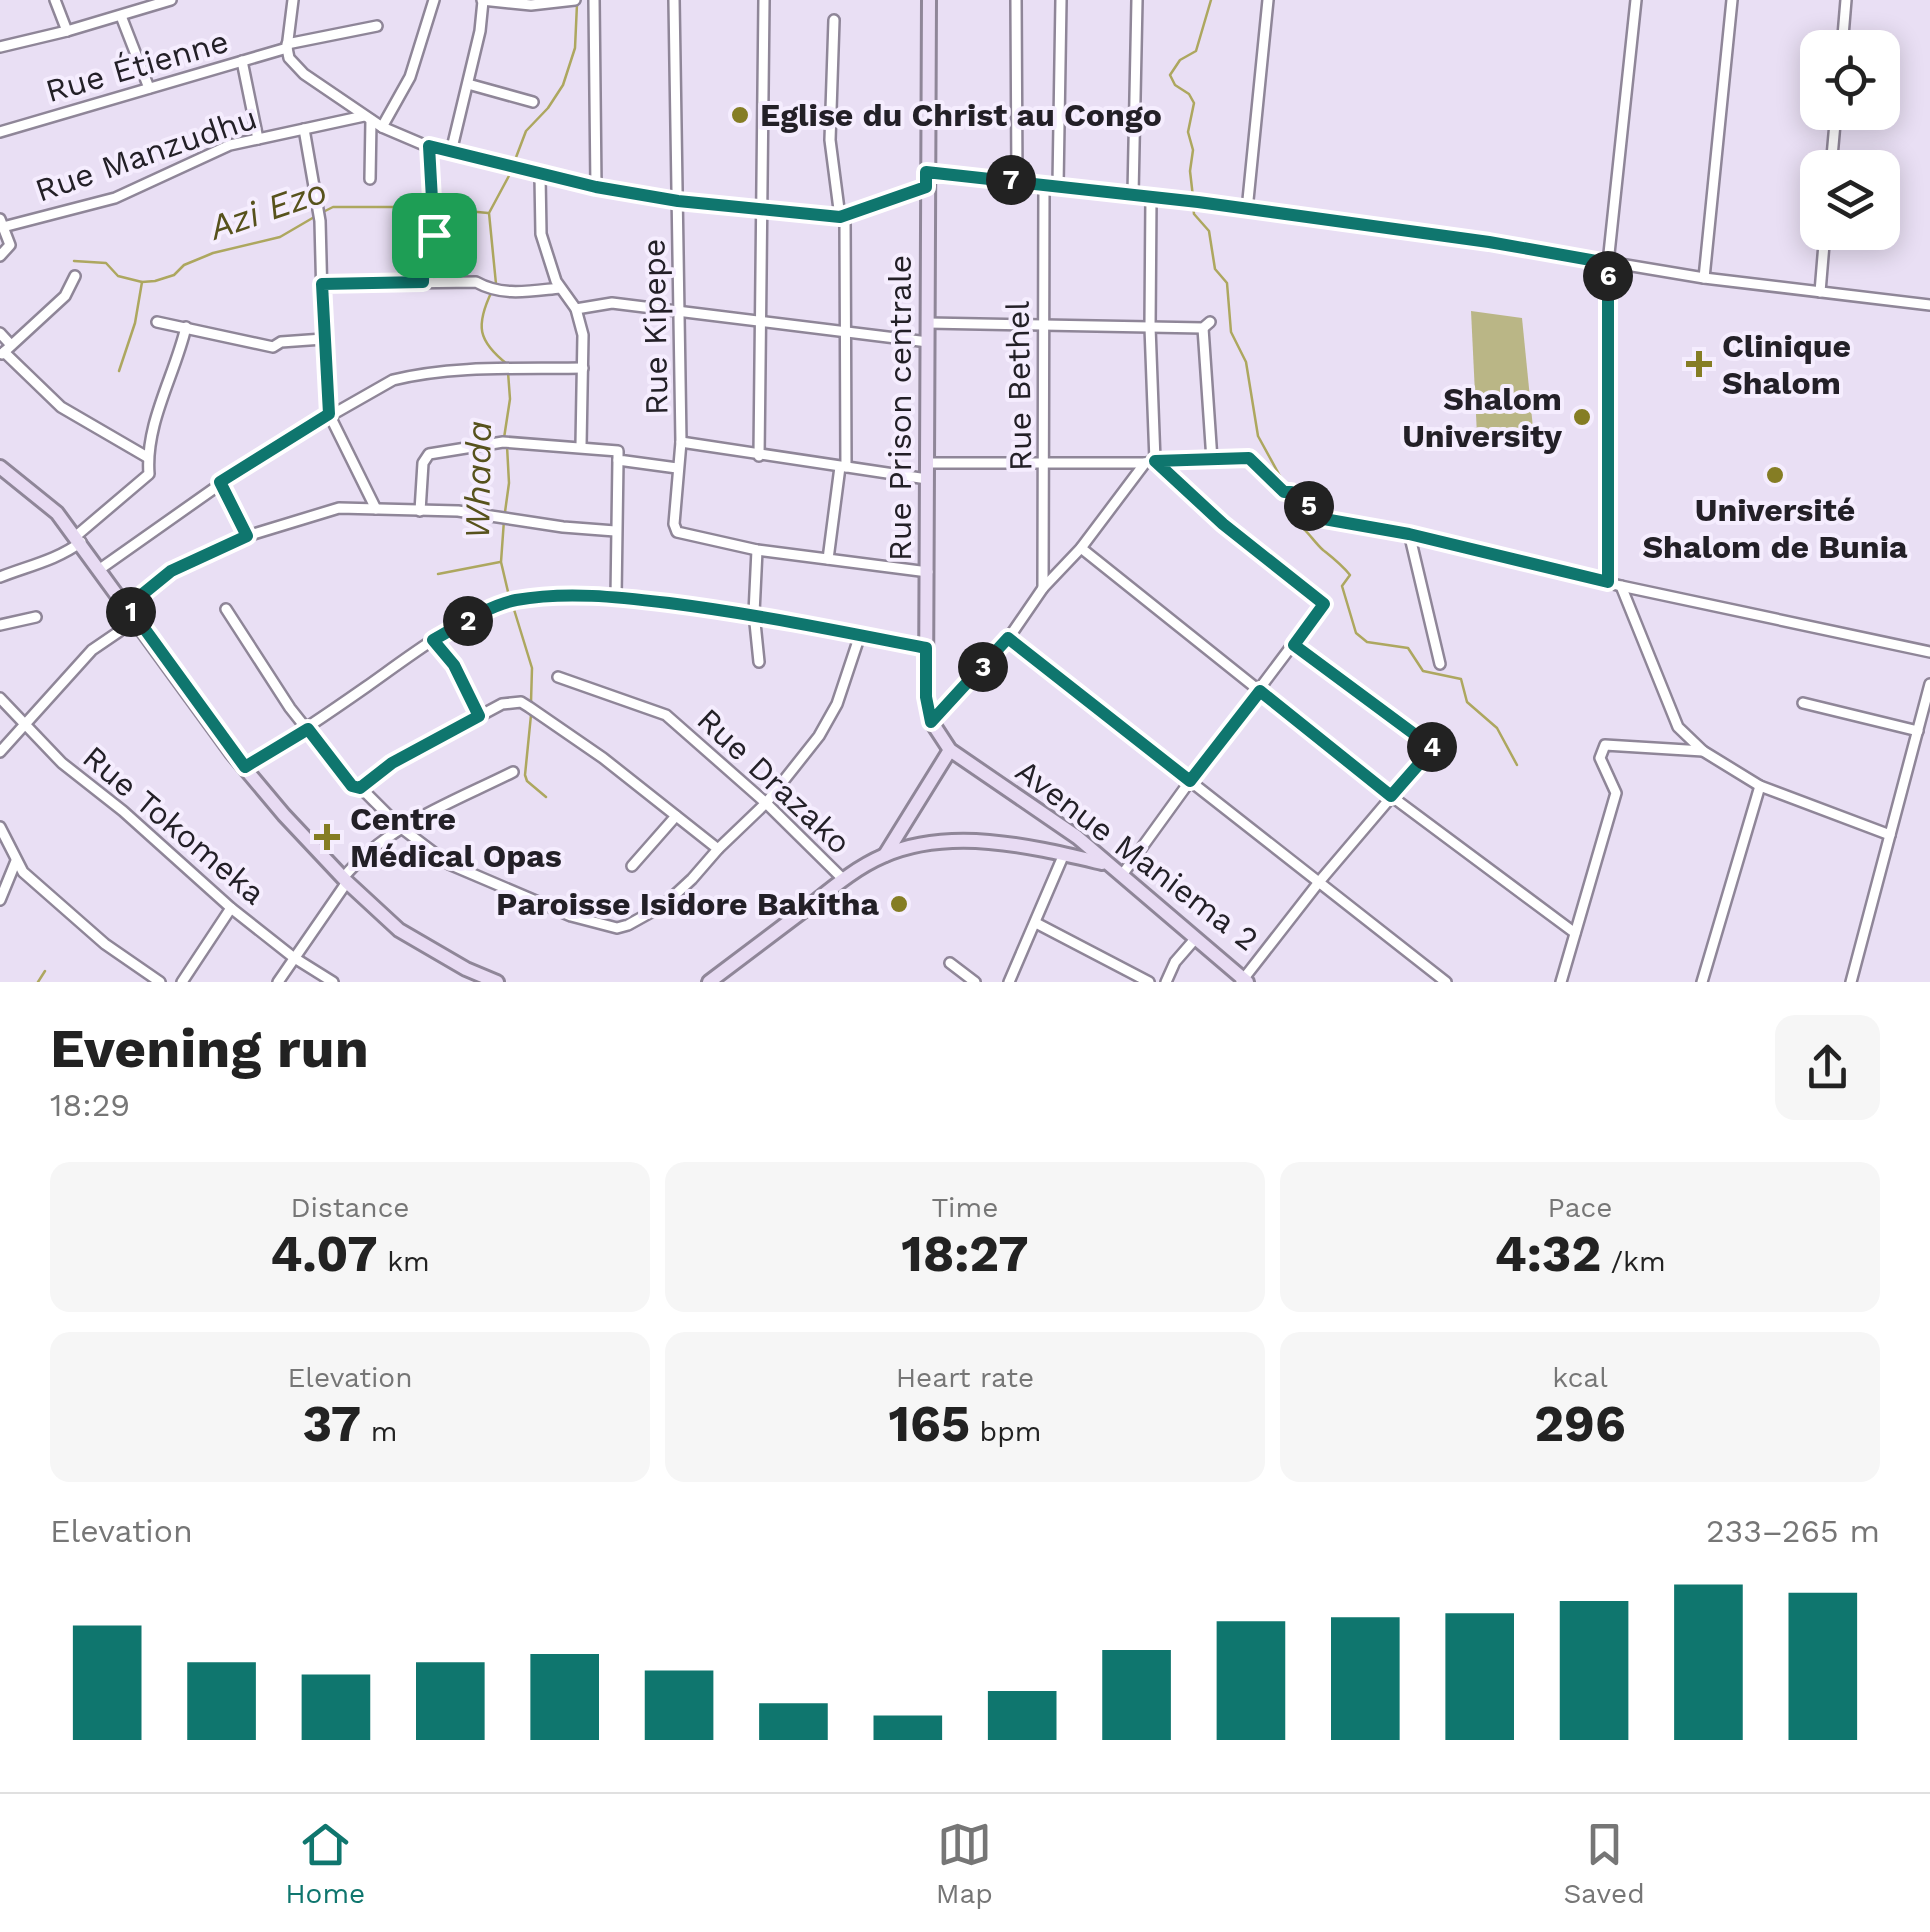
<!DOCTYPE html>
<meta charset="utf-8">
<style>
body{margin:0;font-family:"Work Sans",sans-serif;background:#f6f6f6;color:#222;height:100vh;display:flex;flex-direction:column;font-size:38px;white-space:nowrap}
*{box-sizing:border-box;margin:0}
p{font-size:32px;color:#767676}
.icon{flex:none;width:55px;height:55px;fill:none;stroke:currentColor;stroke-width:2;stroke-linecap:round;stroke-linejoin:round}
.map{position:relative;height:982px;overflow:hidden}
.side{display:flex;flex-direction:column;background:#fff;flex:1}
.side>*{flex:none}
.tools{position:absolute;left:1800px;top:30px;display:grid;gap:20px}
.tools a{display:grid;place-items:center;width:100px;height:100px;border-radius:20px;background:#fff;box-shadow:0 5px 25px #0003;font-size:50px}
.pin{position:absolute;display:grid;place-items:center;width:85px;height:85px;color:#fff;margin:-42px;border-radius:20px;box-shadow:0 5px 15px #0006}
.km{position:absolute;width:50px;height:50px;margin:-25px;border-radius:50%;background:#222;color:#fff;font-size:28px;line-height:50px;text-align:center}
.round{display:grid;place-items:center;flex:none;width:105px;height:105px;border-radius:20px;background:#f6f6f6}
.overview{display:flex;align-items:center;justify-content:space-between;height:170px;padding:0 50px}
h1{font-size:55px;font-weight:700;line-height:75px}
.figures{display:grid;grid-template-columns:repeat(3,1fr);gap:15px;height:170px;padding:10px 50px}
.figures div{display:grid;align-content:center;border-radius:20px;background:#f6f6f6;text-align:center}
.figures b{font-size:50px;font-weight:700}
.figures small{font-size:28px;font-weight:400}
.figures p{font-size:28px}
.chart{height:280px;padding:20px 50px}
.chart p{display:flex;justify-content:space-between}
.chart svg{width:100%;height:180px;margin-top:10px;stroke:#0f766e;stroke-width:6}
.menu{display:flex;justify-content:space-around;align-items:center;height:140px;border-top:2px solid #e0e0e0;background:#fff;font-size:28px;color:#767676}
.menu a{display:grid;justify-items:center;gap:5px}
.menu .current{color:#0f766e}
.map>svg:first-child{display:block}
</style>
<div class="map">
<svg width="1930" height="982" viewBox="0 0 1930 982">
<rect width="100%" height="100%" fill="#e9dff4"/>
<path fill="#bab686" d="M1471,311L1522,318L1533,428L1477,435Z"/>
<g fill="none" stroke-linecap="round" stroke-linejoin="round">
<g stroke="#ada75f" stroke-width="2.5">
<path d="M515,160L526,131L548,108L563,85L575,48L577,4"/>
<path d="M1193,197L1190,171L1193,150L1188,132L1194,103L1189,94L1175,85L1170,75L1180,60L1196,51L1211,0"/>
<path d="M1193,205L1194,214L1209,231L1215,269L1227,283L1231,332L1246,362L1258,436L1287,489"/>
<path d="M436,208L488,213"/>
<path d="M323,212L333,207H428"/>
<path d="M74,261L106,263L118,276L142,282L155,281L174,275L184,265L213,253L280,237L316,216"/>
<path d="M496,284L489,213L511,172"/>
<path d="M492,291C475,326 478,341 507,364"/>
<path d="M119,371L135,323L142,282"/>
<path d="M504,438L510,399L508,372"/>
<path d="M1288,497L1307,512L1298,524C1308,531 1314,542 1323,550C1333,558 1341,564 1350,575L1342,586L1356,633L1367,642L1408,648L1423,671L1461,679L1467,702L1497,728L1517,765"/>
<path d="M505,512L509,483L507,446"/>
<path d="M504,520L501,562L509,596"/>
<path d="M438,574L500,562"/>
<path d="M512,603L532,668L531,702"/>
<path d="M531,715L525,775L527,781L546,797"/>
<path d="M38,982L45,971"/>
</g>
<g stroke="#8f8698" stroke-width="14">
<g id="street">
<path d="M55,0L67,31"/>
<path d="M293,0L287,48L289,58L304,74L382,127L429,147L596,187L678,201L840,217L927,187"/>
<path d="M482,0L531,5L575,0"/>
<path d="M594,0L596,187"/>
<path d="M674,0L681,442L674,524L677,532L757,550L928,572"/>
<path d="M1016,0L1017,180"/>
<path d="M121,16L149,88"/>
<path d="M834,20L830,140L840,217"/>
<path d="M287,44L377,26"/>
<path d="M0,47L67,31L171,0"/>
<path d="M1842,48L1846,0"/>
<path d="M242,61L258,139"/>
<path d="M468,84L533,102"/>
<path d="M382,127L410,77L434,0"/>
<path d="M304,129L320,221L323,339L329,414L376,509"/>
<path d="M0,132L287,48"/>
<path d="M451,152L480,31L483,1"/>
<path d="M1831,168L1836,112"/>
<path d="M927,173L1197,202L1489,242L1704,278L1930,305"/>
<path d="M540,176L541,234L556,281L576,309L583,335L581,445"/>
<path d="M370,179L371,120"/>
<path d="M1058,185L1061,0"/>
<path d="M1133,194L1137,0"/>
<path d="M1151,197L1150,327L1155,461"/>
<path d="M1247,210L1268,0"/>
<path d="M845,217L846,467"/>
<path d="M0,219L10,245L0,256"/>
<path d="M3,227L115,198L230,145L364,116"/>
<path d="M1704,278L1732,0"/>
<path d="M423,282L424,252L434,235L429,147"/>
<path d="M322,284L476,282C503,297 530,291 560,288"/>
<path d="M1820,292L1825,232"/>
<path d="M576,309L612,303L928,342"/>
<path d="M157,322L273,347L281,342L323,339"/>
<path d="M928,323L1203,328L1210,322"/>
<path d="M1203,328L1212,460"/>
<path d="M0,333L11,345"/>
<path d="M4,352L61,407L147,457"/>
<path d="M2,354L65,296L75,276"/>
<path d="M681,442L927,479"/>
<path d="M759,456L764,0"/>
<path d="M1155,461L1223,524L1324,603L1190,781L1446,982"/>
<path d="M927,463H1145"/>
<path d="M221,482L247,536"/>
<path d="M420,511L423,463L429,454L503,442L618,451V460L677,468"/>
<path d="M1409,533L1440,664"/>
<path d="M76,536L149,474C145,423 175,375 186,327"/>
<path d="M1081,548L1391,796L1575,933"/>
<path d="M757,550L754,613L759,662"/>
<path d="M828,559L840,467"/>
<path d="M100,569L263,454L393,380C454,365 520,369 583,368"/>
<path d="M0,577C28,566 57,560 81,542"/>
<path d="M1607,582L1608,263L1636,0"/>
<path d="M1621,586L1678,727L1703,751L1760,786L1890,835"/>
<path d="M1043,588L1044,184"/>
<path d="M616,597L618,460"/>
<path d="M128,606L171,571L247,536L339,508L458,511L563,527L615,531"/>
<path d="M226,609L290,708L352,786L364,791L400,827L449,864L571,916L617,928L628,925L664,905L692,879L718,849L766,803L819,736L837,704L860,635"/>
<path d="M0,625L36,617"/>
<path d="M1008,639L1190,781L1122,875"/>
<path d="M433,640L454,665L479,716"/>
<path d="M558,677L666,715L766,803L844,880"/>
<path d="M0,698L62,763L123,811L231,908L293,957L333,982"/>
<path d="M1803,703L1918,731"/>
<path d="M931,721L1008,639L1043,588L1081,548L1145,463L1155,461L1249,458L1284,492H1291L1324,519L1409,533L1621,586L1930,652"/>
<path d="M0,752L92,650L136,620"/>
<path d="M245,767C286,742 326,715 366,687C407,658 448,626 495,606C545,585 610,596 662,602C751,613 838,631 925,648"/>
<path d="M360,789L392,763L502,704L521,702L529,707L603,758L718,849"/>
<path d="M0,827L23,872L105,944L160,982"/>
<path d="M632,866L676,816"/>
<path d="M343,878C387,825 453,802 513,772"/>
<path d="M0,900L16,861"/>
<path d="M1036,923L1149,982"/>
<path d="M950,963L975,982"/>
<path d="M182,982L231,908"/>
<path d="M278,982L347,882"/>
<path d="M1009,982L1064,854"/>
<path d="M1166,982L1175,962L1195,939"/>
<path d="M1241,982L1319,882L1433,748L1294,645"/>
<path d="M1561,982L1616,793L1600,758L1605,745L1703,751"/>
<path d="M1702,982L1760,786"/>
<path d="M1851,982L1930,684"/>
</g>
</g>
<g stroke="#8f8698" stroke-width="18">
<g id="secondary">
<path d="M929,0L926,697L931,721L950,750L1077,837L1247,982"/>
<path d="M0,467L57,513L232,753L284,815L347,882L399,930L466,969L497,982"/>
<path d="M885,855L950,750"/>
<path d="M709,982C742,957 775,932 807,908C831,889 855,868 883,856C951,826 1034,847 1102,863"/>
</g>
</g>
<use href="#street" stroke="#fff" stroke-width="9"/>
<use href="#secondary" stroke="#e8dbf3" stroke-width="12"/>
</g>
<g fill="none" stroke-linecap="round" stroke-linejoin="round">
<g stroke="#fff" stroke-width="20">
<path id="route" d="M429,146L596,187L678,201L840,217L926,187V172L1198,202L1489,242L1608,263V582L1409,534L1324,519L1291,492H1284L1249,458L1155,461L1223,524L1324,604L1294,645L1433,748L1391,796L1260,691L1190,781L1008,638L931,722L926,697V648C840,631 755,614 669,603C618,597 566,591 516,600C487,606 459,626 433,640L454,665L479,716L392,763L360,788L352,786L308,729L245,767L128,606L171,571L247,536L220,482L329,414L322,284L423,282L424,252L434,235Z"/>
</g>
<use href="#route" stroke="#0f766e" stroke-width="12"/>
</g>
<g fill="#857d24" stroke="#f5edfe" stroke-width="4">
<circle cx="740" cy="115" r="10"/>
<path d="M1694 349h10v10h10v10h-10v10h-10v-10h-10v-10h10z"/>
<circle cx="1582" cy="417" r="10"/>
<circle cx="1775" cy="475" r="10"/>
<path d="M322 822h10v10h10v10h-10v10h-10v-10h-10v-10h10z"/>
<circle cx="899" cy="904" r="10"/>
</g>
<g text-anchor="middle" stroke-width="8" stroke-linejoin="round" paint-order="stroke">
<g font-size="32" fill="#232027" stroke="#f5edfe">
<text transform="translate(137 66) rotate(-16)" y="11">Rue Étienne</text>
<text transform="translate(146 154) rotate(-19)" y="11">Rue Manzudhu</text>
<text transform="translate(655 327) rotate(-91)" y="11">Rue Kipepe</text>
<text transform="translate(1019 386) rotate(-91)" y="11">Rue Bethel</text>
<text transform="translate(900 408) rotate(-90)" y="11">Rue Prison centrale</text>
<text transform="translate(774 781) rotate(43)" y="11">Rue Drazako</text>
<text transform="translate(174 825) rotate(40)" y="11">Rue Tokomeka</text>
<text transform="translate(1137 855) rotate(37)" y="11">Avenue Maniema 2</text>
</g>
<g font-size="32" font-weight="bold" fill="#232027" stroke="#f5edfe" text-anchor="start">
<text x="760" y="126">Eglise du Christ au Congo</text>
<text x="1722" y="357">Clinique<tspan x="1722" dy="37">Shalom</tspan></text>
<text x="1562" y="410" text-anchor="end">Shalom<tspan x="1562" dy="37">University</tspan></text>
<text x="1775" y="521" text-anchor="middle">Université<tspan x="1775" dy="37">Shalom de Bunia</tspan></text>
<text x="350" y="830">Centre<tspan x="350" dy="37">Médical Opas</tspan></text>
<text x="879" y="915" text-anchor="end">Paroisse Isidore Bakitha</text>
</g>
<g font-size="35" font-style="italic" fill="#57521c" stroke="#f5edfe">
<text transform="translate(268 209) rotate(-19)" y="12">Azi Ezo</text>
<text transform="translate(478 480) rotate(-89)" y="12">Whada</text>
</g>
</g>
</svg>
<div class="tools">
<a><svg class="icon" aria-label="locate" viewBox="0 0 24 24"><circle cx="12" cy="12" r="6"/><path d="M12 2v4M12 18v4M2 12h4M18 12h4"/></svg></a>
<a><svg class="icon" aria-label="layers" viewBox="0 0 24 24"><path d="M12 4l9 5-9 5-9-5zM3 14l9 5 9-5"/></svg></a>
</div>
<div class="pin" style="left:434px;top:235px;background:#1e9e55"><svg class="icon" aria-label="arrive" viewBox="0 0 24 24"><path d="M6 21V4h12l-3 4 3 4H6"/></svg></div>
<b class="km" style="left:131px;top:612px">1</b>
<b class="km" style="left:468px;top:621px">2</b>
<b class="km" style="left:983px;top:667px">3</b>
<b class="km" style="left:1432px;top:747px">4</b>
<b class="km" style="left:1309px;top:506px">5</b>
<b class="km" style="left:1608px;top:276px">6</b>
<b class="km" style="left:1011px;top:180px">7</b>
</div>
<section class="side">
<div class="overview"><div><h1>Evening run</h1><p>18:29</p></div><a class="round"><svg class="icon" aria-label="share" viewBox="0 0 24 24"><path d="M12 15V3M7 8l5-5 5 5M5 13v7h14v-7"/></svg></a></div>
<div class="figures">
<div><p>Distance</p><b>4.07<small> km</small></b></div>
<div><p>Time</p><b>18:27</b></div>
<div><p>Pace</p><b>4:32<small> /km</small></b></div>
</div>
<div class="figures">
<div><p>Elevation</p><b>37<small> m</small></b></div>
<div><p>Heart rate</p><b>165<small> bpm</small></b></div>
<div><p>kcal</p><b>296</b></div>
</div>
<div class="chart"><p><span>Elevation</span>233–265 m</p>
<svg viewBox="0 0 160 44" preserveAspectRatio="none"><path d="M5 44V16M15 44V25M25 44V28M35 44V25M45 44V23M55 44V27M65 44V35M75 44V38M85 44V32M95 44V22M105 44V15M115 44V14M125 44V13M135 44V10M145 44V6M155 44V8"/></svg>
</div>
</section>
<nav class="menu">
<a class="current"><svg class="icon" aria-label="home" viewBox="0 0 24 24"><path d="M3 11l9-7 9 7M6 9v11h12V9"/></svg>Home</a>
<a><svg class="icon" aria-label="map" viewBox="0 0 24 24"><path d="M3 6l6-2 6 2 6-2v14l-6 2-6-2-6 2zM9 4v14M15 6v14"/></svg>Map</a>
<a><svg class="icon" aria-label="saved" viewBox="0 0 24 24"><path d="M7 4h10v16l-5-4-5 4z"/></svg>Saved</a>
</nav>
